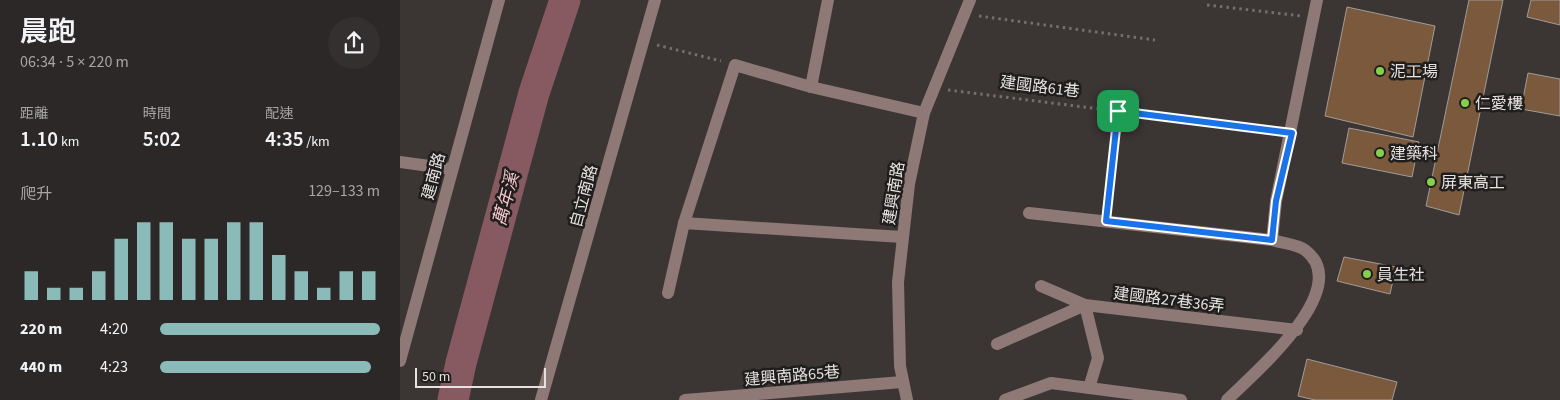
<!DOCTYPE html>
<html lang="zh-TW">
<meta charset="utf-8">
<style>
body{margin:0;font-family:"Source Sans 3","Noto Sans TC",sans-serif;background:#34302f;color:#f1f3f6;height:100vh;display:flex;flex-direction:column;font-size:19px;white-space:nowrap}
*{box-sizing:border-box;margin:0}
p{font-size:16px;color:#a6a6a7}
.icon{flex:none;width:28px;height:28px;fill:none;stroke:currentColor;stroke-width:2;stroke-linecap:round;stroke-linejoin:round}
.map{position:relative;flex:1;overflow:hidden}
.panel{display:flex;flex-direction:column;background:#2c2827;width:400px}
.panel>*{flex:none}
.scale{position:absolute;left:15px;bottom:12px;width:131px;box-sizing:border-box;padding-left:5px;border:2px solid #e5e2e0;border-top:0;font-size:14px;line-height:18px;white-space:nowrap;color:#e5e2e0;-webkit-text-stroke:4px #201e1d;paint-order:stroke}
.pin{position:absolute;display:grid;place-items:center;width:42px;height:42px;color:#fff;margin:-21px;border-radius:10px;box-shadow:0 2px 8px #0006}
.round{display:grid;place-items:center;flex:none;width:52px;height:52px;border-radius:26px;background:#34302f}
.headline{display:flex;align-items:center;justify-content:space-between;height:85px;padding:0 20px}
h1{font-size:28px;font-weight:600;line-height:38px}
.metrics{display:grid;grid-template-columns:repeat(3,1fr);gap:8px;height:85px;padding:5px 20px}
.metrics div{display:grid;align-content:center}
.metrics b{font-size:21px;font-weight:600}
.metrics small{font-size:14px;font-weight:400}
.metrics p{font-size:14px}
.chart{height:140px;padding:10px 20px}
.chart p{display:flex;justify-content:space-between}
.chart svg{width:100%;height:90px;margin-top:5px;stroke:#8bbbb9;stroke-width:6}
ul{padding:0 20px;list-style:none;font-size:16px}
li{display:grid;grid-template-columns:80px 60px 1fr;align-items:center;height:38px}
li i{height:12px;border-radius:6px;background:#8bbbb9}
main{display:flex;flex:1;min-height:0}
.map>svg:first-child{display:block}
</style>
<main>
<section class="panel">
<div class="headline"><div><h1>晨跑</h1><p>06:34 · 5 × 220 m</p></div><a class="round"><svg class="icon" aria-label="share" viewBox="0 0 24 24"><path d="M12 15V3M7 8l5-5 5 5M5 13v7h14v-7"/></svg></a></div>
<div class="metrics">
<div><p>距離</p><b>1.10<small> km</small></b></div>
<div><p>時間</p><b>5:02</b></div>
<div><p>配速</p><b>4:35<small> /km</small></b></div>
</div>
<div class="chart"><p><span>爬升</span>129–133 m</p>
<svg viewBox="0 0 160 44" preserveAspectRatio="none"><path d="M5 44V30M15 44V38M25 44V38M35 44V30M45 44V14M55 44V6M65 44V6M75 44V14M85 44V14M95 44V6M105 44V6M115 44V22M125 44V30M135 44V38M145 44V30M155 44V30"/></svg>
</div>
<ul>
<li><b>220 m</b>4:20<i style="width:100%"></i></li>
<li><b>440 m</b>4:23<i style="width:96%"></i></li>
</ul>
</section>
<div class="map">
<svg width="1160" height="400" viewBox="0 0 1160 400">
<rect width="100%" height="100%" fill="#3b3634"/>
<g fill="none" stroke-linecap="round" stroke-linejoin="round">
<path stroke="#875a62" stroke-width="31" d="M53,400L61,363L134,93L165,0"/>
</g>
<g fill="#7a593d" stroke="#a19c98">
<path d="M1069,0H1103L1059,215L1026,206Z"/>
<path d="M1131,0H1160V25L1127,17Z"/>
<path d="M947,7L1035,26L1013,137L925,116Z"/>
<path d="M1128,73L1160,79V116L1121,109Z"/>
<path d="M949,128L1019,142L1012,177L942,163Z"/>
<path d="M944,257L996,267L990,294L937,281Z"/>
<path d="M907,359L997,382L992,400H915L898,396Z"/>
</g>
<g fill="none" stroke-linecap="round" stroke-linejoin="round">
<g stroke="#746f6d" stroke-width="3" stroke-dasharray="2.5 4" stroke-linecap="butt">
<path d="M807,5L901,16"/>
<path d="M579,16L755,40"/>
<path d="M257,45L321,61"/>
<path d="M548,90L876,131"/>
<path d="M707,207L718,111"/>
</g>
<g stroke="#8e7976" stroke-width="12">
<path d="M411,87L428,0"/>
<path d="M0,162L51,169"/>
<path d="M629,213L872,240C881,243 897,244 905,250C956,288 853,374 827,400"/>
<path d="M284,223L502,237"/>
<path d="M872,240L876,201L917,0"/>
<path d="M641,286L685,305L897,330"/>
<path d="M268,293L284,223L335,65L411,87L524,113"/>
<path d="M597,344L685,305L698,358L689,388"/>
<path d="M0,361L99,0"/>
<path d="M141,400L255,0"/>
<path d="M285,400L502,382"/>
<path d="M507,400L500,366L498,282L509,184L524,113L570,0"/>
<path d="M605,400L651,383L781,400"/>
</g>
</g>
<g fill="none" stroke-linecap="round" stroke-linejoin="round">
<g stroke="#fff" stroke-width="10">
<path id="route" d="M718,111L892,133L876,201L872,240L706,221Z"/>
</g>
<use href="#route" stroke="#1a73e8" stroke-width="6"/>
</g>
<g fill="#84cf4d" stroke="#201e1d" stroke-width="2">
<circle cx="980" cy="71" r="5"/>
<circle cx="1065" cy="103" r="5"/>
<circle cx="980" cy="153" r="5"/>
<circle cx="1031" cy="182" r="5"/>
<circle cx="967" cy="274" r="5"/>
</g>
<g text-anchor="middle" stroke-width="5" stroke-linejoin="round" paint-order="stroke">
<g font-size="16" fill="#e5e2e0" stroke="#201e1d" text-anchor="start">
<text x="990" y="77">泥工場</text>
<text x="1075" y="109">仁愛樓</text>
<text x="990" y="159">建築科</text>
<text x="1041" y="188">屏東高工</text>
<text x="977" y="280">員生社</text>
</g>
<g font-size="16" fill="#e5e2e0" stroke="#201e1d">
<text transform="translate(640 86) rotate(7)" y="6">建國路61巷</text>
<text transform="translate(33 176) rotate(-75)" y="6">建南路</text>
<text transform="translate(493 193) rotate(-81)" y="6">建興南路</text>
<text transform="translate(183 196) rotate(-75)" y="6">自立南路</text>
<text transform="translate(769 299) rotate(7)" y="6">建國路27巷36弄</text>
<text transform="translate(392 375) rotate(-5)" y="6">建興南路65巷</text>
</g>
<g font-size="18" font-style="italic" fill="#f5c6ce" stroke="#201e1d">
<text transform="translate(106 199) rotate(-75)" y="6">萬年溪</text>
</g>
</g>
</svg>
<div class="scale">50 m</div>
<div class="pin" style="left:718px;top:111px;background:#1e9e55"><svg class="icon" aria-label="arrive" viewBox="0 0 24 24"><path d="M6 21V4h12l-3 4 3 4H6"/></svg></div>
</div>
</main>
